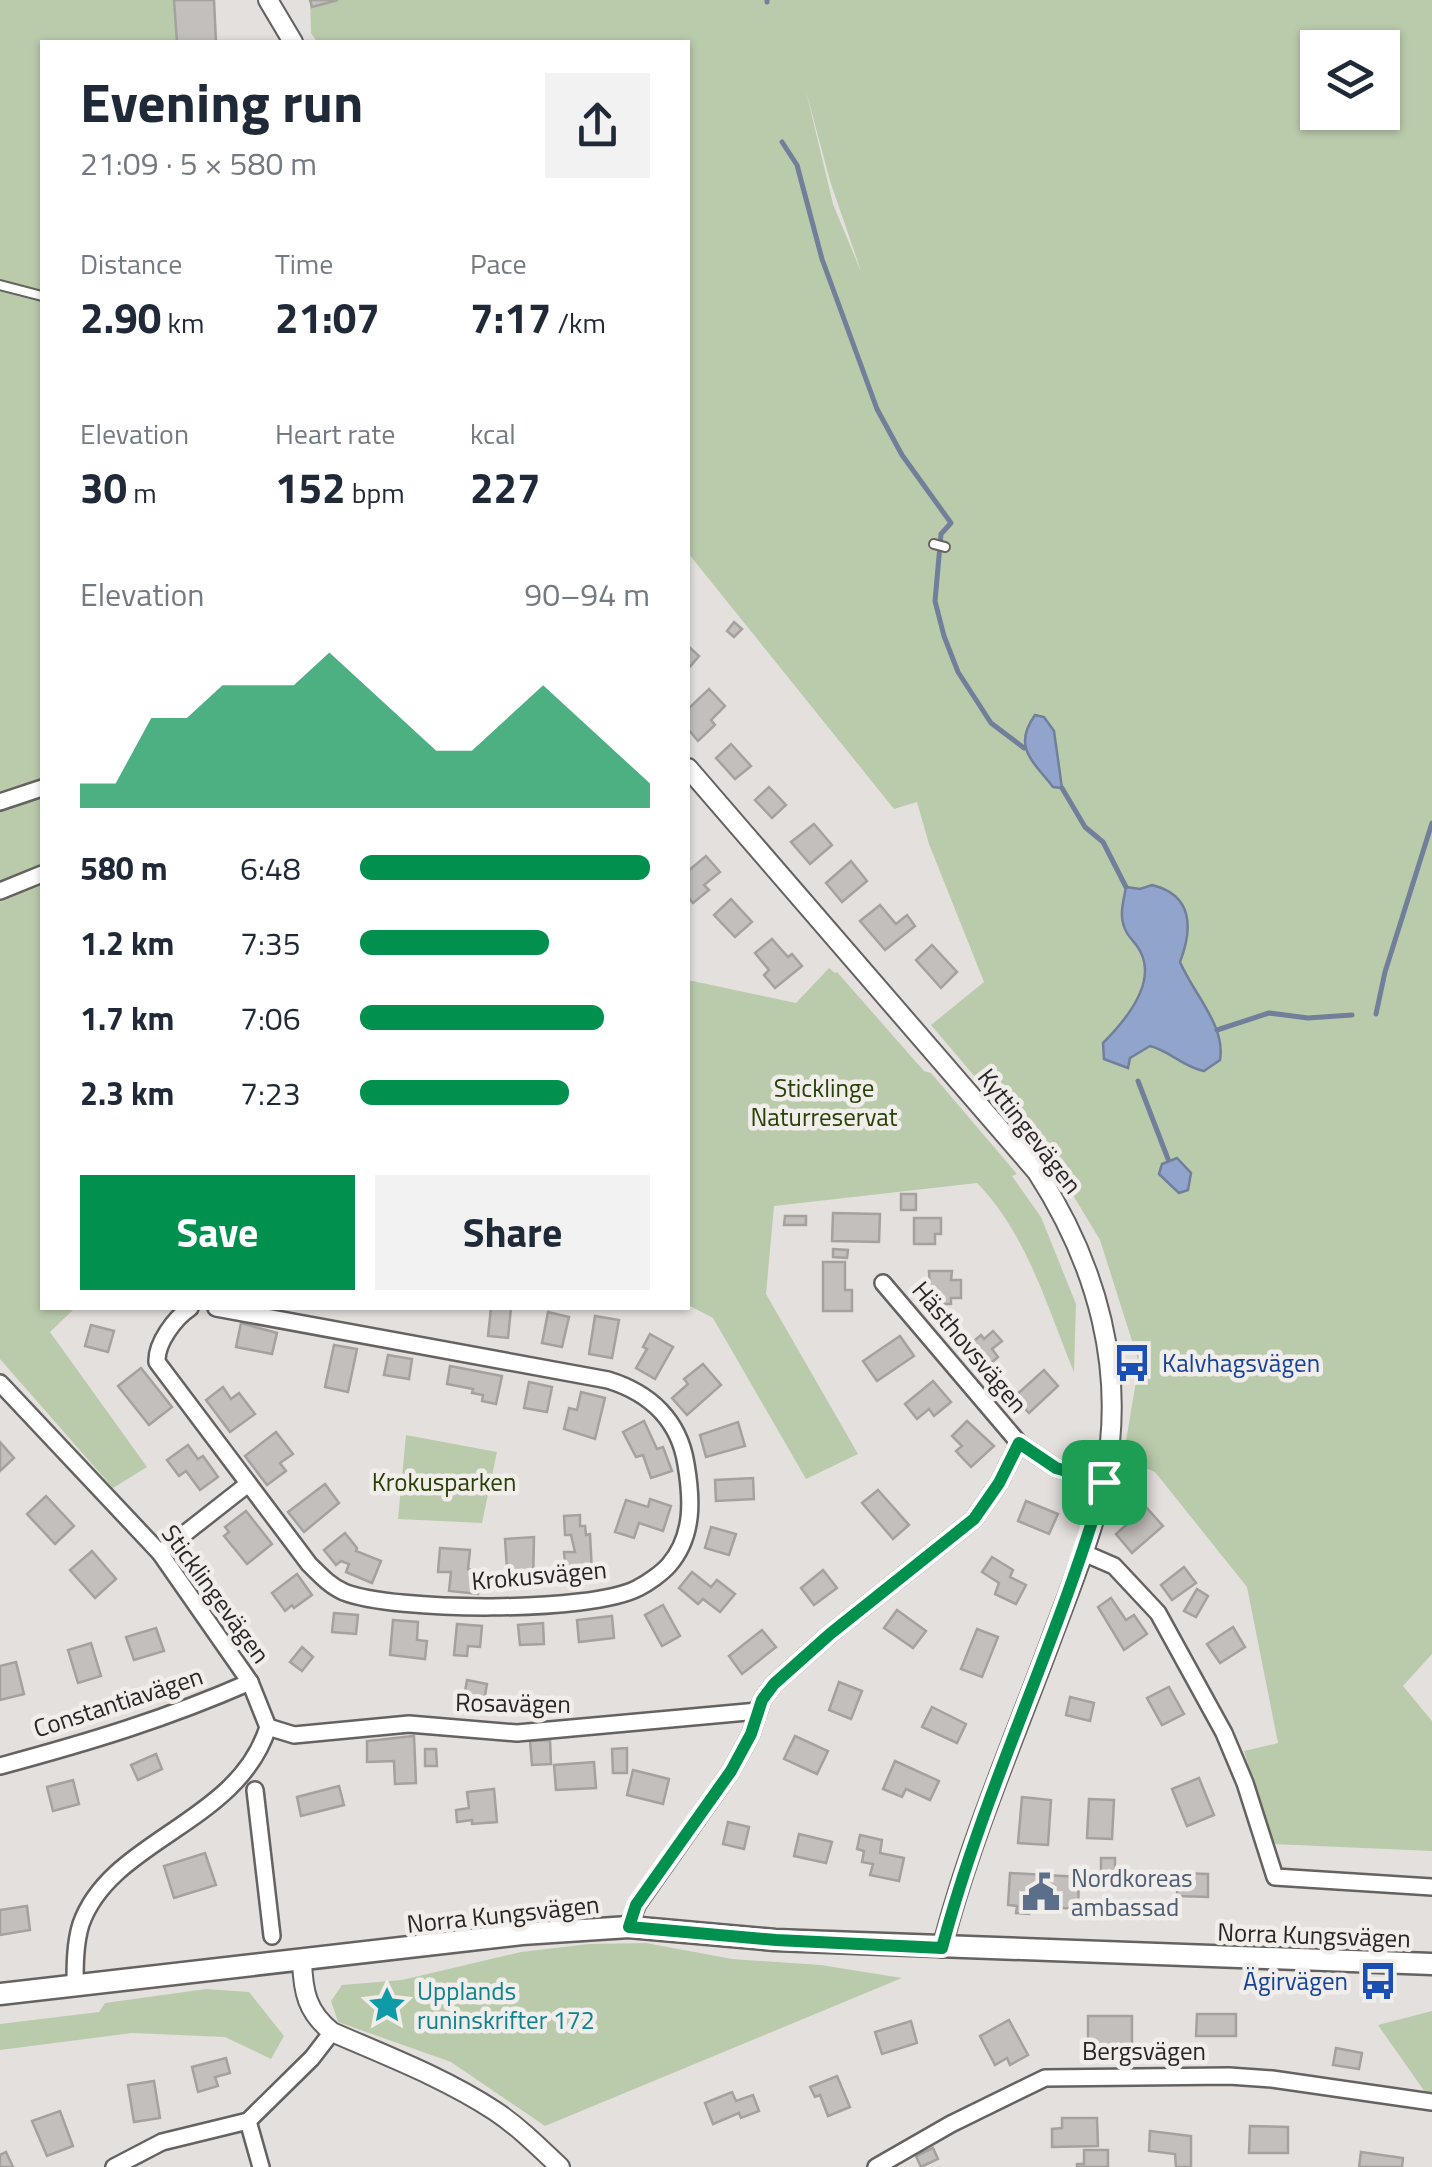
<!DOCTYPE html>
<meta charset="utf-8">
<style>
body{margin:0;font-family:"Titillium Web",sans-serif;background:#f2f2f3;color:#1f2937;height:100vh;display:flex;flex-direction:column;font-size:38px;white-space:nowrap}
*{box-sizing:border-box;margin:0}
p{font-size:32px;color:#747a83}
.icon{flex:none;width:55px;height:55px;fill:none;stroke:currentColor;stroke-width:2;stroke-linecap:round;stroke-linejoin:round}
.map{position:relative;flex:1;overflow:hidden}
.sheet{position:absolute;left:40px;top:40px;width:650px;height:1270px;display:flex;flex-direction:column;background:#fff;border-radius:0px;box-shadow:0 2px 8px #0004}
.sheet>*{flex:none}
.controls{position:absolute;left:1300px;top:30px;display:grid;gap:20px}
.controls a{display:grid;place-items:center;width:100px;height:100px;border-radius:0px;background:#fff;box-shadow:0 2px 8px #0004;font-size:50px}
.pin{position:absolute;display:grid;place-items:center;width:85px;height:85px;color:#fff;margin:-42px;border-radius:20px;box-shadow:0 5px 15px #0006}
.round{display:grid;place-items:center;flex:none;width:105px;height:105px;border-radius:0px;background:#f2f2f3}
.head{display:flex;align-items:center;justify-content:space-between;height:170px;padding:0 40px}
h1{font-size:55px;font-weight:700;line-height:75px}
.figures{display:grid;grid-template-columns:repeat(3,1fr);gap:15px;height:170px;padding:10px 40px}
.figures div{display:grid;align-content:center}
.figures b{font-size:42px;font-weight:700}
.figures small{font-size:28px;font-weight:400}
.figures p{font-size:28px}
.chart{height:280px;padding:20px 40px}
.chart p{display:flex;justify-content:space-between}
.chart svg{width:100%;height:180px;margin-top:10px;fill:#02904f;opacity:.7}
.cta{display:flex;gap:20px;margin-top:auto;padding:20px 40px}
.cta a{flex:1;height:115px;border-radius:0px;background:#02904f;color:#fff;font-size:40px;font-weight:700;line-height:115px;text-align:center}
.cta a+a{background:#f2f2f3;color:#1f2937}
ul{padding:0 40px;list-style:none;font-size:32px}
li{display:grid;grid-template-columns:160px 120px 1fr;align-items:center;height:75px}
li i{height:25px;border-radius:12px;background:#02904f}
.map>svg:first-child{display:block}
</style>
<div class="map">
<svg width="1432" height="2167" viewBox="0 0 1432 2167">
<rect width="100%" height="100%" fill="#e4e0de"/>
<g fill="#bacbac" fill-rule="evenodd">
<path d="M0,0H214L216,42H42V1308H75L50,1332L147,1467L113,1488L0,1359Z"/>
<path d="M310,0H1432V1654L1403,1686L1432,1721V1851L1272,1844L1244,1751L1278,1743L1247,1587L1155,1472L1123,1459L1139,1363L1100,1240L1041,1142L993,1098L931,1025L984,982L929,844L917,802L894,809L688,553V42H317L311,33ZM1318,48H1382V112H1318ZM806,91L830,181L862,274L833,204Z"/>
<path d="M829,968L835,973L837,972L924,1071L931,1073L1017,1174L1012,1176L1041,1217L1076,1304L1074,1372C1047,1307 1027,1234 977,1183L774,1206L766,1294L858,1454L806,1479L713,1318L688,1305V980L796,1003Z"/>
<path d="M406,1435L497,1452L482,1523L398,1519Z"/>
<path d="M646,1943L732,1959L821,1965L902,1978L545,2126L451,2062L338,2022L331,2001L342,1985L402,1980L521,1952L589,1944Z"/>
<path d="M206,1989L249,1992L284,2036L271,2059L225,2037L132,2033L0,2050V2024L99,2012L105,2003Z"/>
<path d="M1432,2011V2102L1378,2025Z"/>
</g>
<g fill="#91a5cc" stroke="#727f9a" stroke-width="2.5">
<path d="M1035,715L1044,717L1054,731L1062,788L1053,787C1033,761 1012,747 1035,715Z"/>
<path d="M1152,885C1193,895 1193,928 1180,962C1193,993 1226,1026 1220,1060L1204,1071C1183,1067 1170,1051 1150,1046L1130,1058L1128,1068L1104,1059L1103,1043C1124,1022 1156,984 1141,953C1138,945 1131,940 1127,933C1118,917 1123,904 1126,887L1140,889Z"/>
<path d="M1177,1158L1191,1173L1188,1190L1179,1193L1159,1174L1162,1164Z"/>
</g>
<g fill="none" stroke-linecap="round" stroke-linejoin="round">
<g stroke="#727f9a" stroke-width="5">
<path d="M767,0V2"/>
<path d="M782,142L797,165L822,259L877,409L902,455L951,523L941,534L935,601L944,636L958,672L991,723L1024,748"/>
<path d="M1062,788L1085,827L1103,842L1126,887"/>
<path d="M1376,1014L1385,972L1432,823"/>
<path d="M1217,1030L1269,1013L1308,1018L1352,1015"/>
<path d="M1138,1081L1168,1159"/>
</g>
</g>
<g fill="#c3bfbd" stroke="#a5a19f" stroke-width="2.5">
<path d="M174,0H214L216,42H177Z"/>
<path d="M310,0H338L312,7Z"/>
<path d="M734,622L742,629L734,637L727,631Z"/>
<path d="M688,646L699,656L688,669Z"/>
<path d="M709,689L725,706L711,720L715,725L698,741L688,729V709Z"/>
<path d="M731,744L751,766L735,779L716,758Z"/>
<path d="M769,787L786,805L772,818L755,800Z"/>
<path d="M814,824L832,845L810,864L791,842Z"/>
<path d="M706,856L720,872L704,885L709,890L693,903L688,897V871Z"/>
<path d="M851,861L867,881L842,902L826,883Z"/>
<path d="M731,899L752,922L735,937L714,915Z"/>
<path d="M880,905L896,924L907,915L915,926L885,950L860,921Z"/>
<path d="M772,939L788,957L792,954L802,966L775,988L764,975L769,970L755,953Z"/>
<path d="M932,945L957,972L941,988L916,960Z"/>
<rect x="901" y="1194" width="15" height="16"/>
<path d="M833,1213L880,1214L879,1242L832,1241Z"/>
<path d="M785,1216H806V1225H784Z"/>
<path d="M914,1218H941V1234H935V1244H914Z"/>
<path d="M833,1249L848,1250L847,1258L833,1257Z"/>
<path d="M823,1262H845V1290H852V1311H823Z"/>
<path d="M929,1271H952L951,1280H961V1298H951V1304H931Z"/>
<path d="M491,1308H511L508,1338L488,1336Z"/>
<path d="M548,1312L569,1317L562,1347L542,1343Z"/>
<path d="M595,1316L619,1320L612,1358L589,1354Z"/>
<path d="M241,1323L277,1333L272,1354L236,1347Z"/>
<path d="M91,1325L114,1331L108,1352L85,1346Z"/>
<path d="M993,1331L1002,1341L992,1349L998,1357L982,1371L964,1349L981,1335L984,1339Z"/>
<path d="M650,1334L673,1347L655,1379L636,1368L647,1349L643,1347Z"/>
<path d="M900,1336L914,1356L877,1381L863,1361Z"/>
<path d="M334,1345L357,1349L348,1392L325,1387Z"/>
<path d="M388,1355L412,1359L409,1379L384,1375Z"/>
<path d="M703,1364L721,1385L687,1415L672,1398L688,1384L684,1379Z"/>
<path d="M450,1366L502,1376L496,1404L482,1401L483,1395L472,1393L473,1389L447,1384Z"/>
<path d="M141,1368L172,1407L149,1425L118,1386Z"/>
<path d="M1044,1370L1058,1386L1029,1413L1014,1397Z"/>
<path d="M933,1381L951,1402L934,1416L929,1409L917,1419L905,1404Z"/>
<path d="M529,1382L552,1387L547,1412L524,1408Z"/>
<path d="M223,1387L231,1399L239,1393L255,1414L230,1432L206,1400Z"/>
<path d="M581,1392L605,1398L595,1439L564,1429L569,1408L577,1410Z"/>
<path d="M644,1421L657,1449L663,1447L672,1471L651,1478L643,1455L636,1457L623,1432Z"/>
<path d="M967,1421L994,1446L971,1467L956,1451L962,1446L952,1436Z"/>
<path d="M738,1422L745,1446L706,1457L700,1435Z"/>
<path d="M276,1432L293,1454L280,1463L286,1471L267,1485L245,1456Z"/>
<path d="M0,1442L14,1458L0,1471Z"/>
<path d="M188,1445L198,1459L203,1456L218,1477L200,1490L186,1471L179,1476L167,1460Z"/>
<path d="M753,1478L754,1499L716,1501L715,1480Z"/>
<path d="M325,1484L339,1503L304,1532L288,1512Z"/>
<path d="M878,1490L909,1525L893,1539L862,1503Z"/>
<path d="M46,1496L74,1526L55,1544L27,1514Z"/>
<path d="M650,1499L671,1506L663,1531L639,1523L634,1538L615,1532L626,1500L648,1507Z"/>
<path d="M1026,1501L1058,1514L1049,1534L1018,1521Z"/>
<path d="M1146,1507L1163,1526L1132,1553L1116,1534Z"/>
<path d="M246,1511L272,1544L247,1564L224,1536L229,1532L225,1527Z"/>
<path d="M580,1515V1526H585L586,1535L590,1534L592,1572L566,1574L564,1552H575L571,1535H565L564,1516Z"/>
<path d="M711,1527L736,1534L729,1555L705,1548Z"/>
<path d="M345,1533L357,1548L356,1551L381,1561L372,1583L346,1572L349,1564L341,1561L336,1565L324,1550Z"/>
<path d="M534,1537L533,1584L508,1585L505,1539Z"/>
<path d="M440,1548L470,1550L468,1569L480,1571L478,1594L449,1591L451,1572H438Z"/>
<path d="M92,1551L116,1579L95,1598L70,1570Z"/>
<path d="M992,1557L1013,1570L1010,1577L1026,1585L1016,1604L995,1594L999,1583L982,1572Z"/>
<path d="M1184,1567L1196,1583L1172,1600L1161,1585Z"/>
<path d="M823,1570L837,1588L814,1605L801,1588Z"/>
<path d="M692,1572L711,1587L717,1580L735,1594L720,1612L703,1599L698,1604L679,1588Z"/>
<path d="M297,1574L312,1595L294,1608L292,1605L285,1611L272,1593Z"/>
<path d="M1197,1589L1208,1596L1196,1617L1184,1611Z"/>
<path d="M1111,1598L1126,1620L1134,1615L1147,1634L1124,1650L1098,1607Z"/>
<path d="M663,1605L680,1636L662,1646L645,1615Z"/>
<path d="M897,1610L926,1631L913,1648L884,1628Z"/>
<path d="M334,1613L358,1615L356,1634L332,1632Z"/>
<path d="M612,1616L614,1638L579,1642L577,1620Z"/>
<path d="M393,1620L418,1622L417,1640L427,1641L425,1659L390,1655Z"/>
<path d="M543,1623L544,1644L520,1645L518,1625Z"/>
<path d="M457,1624L482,1626L480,1647L468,1646L467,1656L454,1655Z"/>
<path d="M1233,1627L1245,1647L1220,1663L1207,1644Z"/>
<path d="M156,1628L164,1651L134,1660L126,1637Z"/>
<path d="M977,1629L998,1637L982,1677L961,1669Z"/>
<path d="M762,1630L776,1647L742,1674L729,1656Z"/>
<path d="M91,1643L101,1676L78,1683L68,1650Z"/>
<path d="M302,1647L313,1657L302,1671L290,1662Z"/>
<path d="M16,1662L24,1694L0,1700V1666Z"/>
<path d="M467,1680L487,1684L483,1707L463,1704Z"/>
<path d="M839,1682L862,1691L851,1719L829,1710Z"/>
<path d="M1169,1687L1184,1714L1162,1725L1147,1698Z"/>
<path d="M1070,1697L1094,1703L1090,1721L1066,1715Z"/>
<path d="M932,1707L966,1724L957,1743L922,1727Z"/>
<path d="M414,1736L416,1783L395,1784L394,1761L367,1762V1741Z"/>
<path d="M795,1736L828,1751L817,1774L784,1759Z"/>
<path d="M550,1740L551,1764L532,1765L530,1741Z"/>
<path d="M627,1748V1773H613L612,1749Z"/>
<path d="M425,1749H436L437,1766H425Z"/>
<path d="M156,1754L162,1769L138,1780L131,1765Z"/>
<path d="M895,1761L939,1781L930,1800L906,1789L902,1797L883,1789Z"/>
<path d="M594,1762L596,1788L556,1790L554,1765Z"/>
<path d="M633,1770L669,1779L663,1804L627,1795Z"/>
<path d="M1199,1778L1214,1815L1187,1826L1172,1789Z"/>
<path d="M73,1780L79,1804L53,1811L47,1787Z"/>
<path d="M339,1786L344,1805L301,1816L297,1797Z"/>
<path d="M494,1789L497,1822L472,1824V1820L457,1822L456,1810L469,1808L467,1792Z"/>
<path d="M1022,1797L1051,1800L1048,1845L1018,1843Z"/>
<path d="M1089,1799L1114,1800L1112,1839L1087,1838Z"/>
<path d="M728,1822L749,1827L744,1849L723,1844Z"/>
<path d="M799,1834L832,1842L826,1863L794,1856Z"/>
<path d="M860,1835L882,1840L880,1853L904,1858L899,1881L870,1875L873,1864L862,1862L864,1851L857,1849Z"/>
<path d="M205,1853L216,1885L174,1898L164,1866Z"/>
<path d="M1101,1858H1115V1877L1101,1876Z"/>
<path d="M1010,1873L1079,1877L1078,1909L1029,1906V1914L1016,1913L1017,1906L1008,1905Z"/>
<path d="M1178,1873L1208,1874V1897L1177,1896Z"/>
<path d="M27,1906L30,1930L0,1935V1910Z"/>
<path d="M1197,2014H1236V2036H1196Z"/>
<rect x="1088" y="2016" width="44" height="28"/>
<path d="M1009,2020L1028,2055L1010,2065L1007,2058L995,2065L980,2036Z"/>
<path d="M911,2021L917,2043L882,2054L875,2032Z"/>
<path d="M1336,2048L1362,2053L1359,2069L1333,2065Z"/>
<path d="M226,2058L230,2073L215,2077L218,2086L198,2092L192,2067Z"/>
<path d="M837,2076L850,2107L828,2116L820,2095L815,2097L810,2087Z"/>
<path d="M154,2081L160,2118L134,2122L128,2085Z"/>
<path d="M732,2092L736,2101L753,2095L759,2111L741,2118L739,2113L713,2124L705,2103Z"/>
<path d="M60,2111L73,2146L47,2156L32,2121Z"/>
<path d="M1062,2118H1097L1098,2146L1052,2147V2129L1062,2128Z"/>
<path d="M1250,2126L1288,2127V2153H1249Z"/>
<path d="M1150,2131L1191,2136V2167H1176L1175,2154L1149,2151Z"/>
<path d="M933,2148L938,2159L921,2167L916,2156Z"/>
<path d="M1084,2150H1108V2167H1077V2164H1084Z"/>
<path d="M6,2152L13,2167H0V2155Z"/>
<path d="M1361,2152L1403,2158L1402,2167H1359Z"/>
</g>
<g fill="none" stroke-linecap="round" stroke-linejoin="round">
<g stroke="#656260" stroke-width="12">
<g id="service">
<path d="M0,285L42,296"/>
<path d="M934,544L945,547"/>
</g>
</g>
<g stroke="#656260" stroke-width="20">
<g id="minor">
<path d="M0,802L42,788"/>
<path d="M0,891L42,874"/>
<path d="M883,1283L1019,1443"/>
<path d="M190,1308C175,1318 156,1343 157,1362L309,1564C320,1575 330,1586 344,1592C394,1612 591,1613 638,1588C648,1583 662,1573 669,1565C694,1536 692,1499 686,1464C679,1420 650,1393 608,1380L216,1308"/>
<path d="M0,1383L160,1553L250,1682L268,1727C238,1824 111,1839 81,1924C75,1943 75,1966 75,1986"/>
<path d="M160,1553L248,1484"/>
<path d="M1084,1553L1114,1566L1158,1613L1224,1733L1245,1783L1275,1877L1432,1887"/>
<path d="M268,1727L294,1735L409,1724L517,1733L758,1711"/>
<path d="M0,1766C89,1742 166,1719 250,1682"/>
<path d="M255,1790L272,1936"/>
<path d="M629,1927L637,1905L731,1771L751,1734L762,1700L774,1684L830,1634L974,1519L999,1483L1019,1443L1056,1468L1104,1482"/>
<path d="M248,2121L261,2167"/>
<path d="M114,2167L162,2142L248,2121L312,2058L332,2032"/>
<path d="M876,2167L951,2124L1045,2078L1229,2076L1272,2079L1432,2102"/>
</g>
</g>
<g stroke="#656260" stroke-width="22">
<g id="tertiary">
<path d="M268,0L293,42"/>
<path d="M688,768L1037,1172C1097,1265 1127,1371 1104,1482C1092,1536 1070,1589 1051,1640C1013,1742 969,1843 942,1948"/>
<path d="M302,1961C303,1992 307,2012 332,2032C387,2056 445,2078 495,2111C519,2127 539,2147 560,2167"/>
</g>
</g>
<g stroke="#656260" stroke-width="25">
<path id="secondary" d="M0,1994L522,1934L629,1927L775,1940L1432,1964"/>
</g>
<use href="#service" stroke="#fff" stroke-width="8"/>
<use href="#minor" stroke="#fff" stroke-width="15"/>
<use href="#tertiary" stroke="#fff" stroke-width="18"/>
<use href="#secondary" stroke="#fff" stroke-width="20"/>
</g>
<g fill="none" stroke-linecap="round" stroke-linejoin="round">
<g stroke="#fff" stroke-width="20">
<path id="route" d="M1019,1443L1056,1468L1104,1482C1059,1640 984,1789 942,1948L776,1940L629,1927L636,1905L731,1771L751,1734L762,1700L774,1684L830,1634L974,1519L999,1483Z"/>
</g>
<use href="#route" stroke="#02904f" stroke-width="12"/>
</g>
<defs>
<g id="bus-bare" transform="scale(3)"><path d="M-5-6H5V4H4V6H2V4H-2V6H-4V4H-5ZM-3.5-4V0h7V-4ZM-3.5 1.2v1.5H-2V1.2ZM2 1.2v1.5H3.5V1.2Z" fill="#1a4fb4" stroke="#f1edeb" stroke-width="2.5" paint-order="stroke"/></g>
<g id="civic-bare" transform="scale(3)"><path d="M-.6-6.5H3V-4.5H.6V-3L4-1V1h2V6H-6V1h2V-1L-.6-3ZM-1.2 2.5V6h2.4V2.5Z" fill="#5c6f8a" stroke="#f1edeb" stroke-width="2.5" paint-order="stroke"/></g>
<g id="sight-bare" transform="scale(3)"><path d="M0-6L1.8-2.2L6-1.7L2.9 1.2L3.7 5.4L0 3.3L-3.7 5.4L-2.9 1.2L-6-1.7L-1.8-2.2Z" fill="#0f9aa8" stroke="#f1edeb" stroke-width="2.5" paint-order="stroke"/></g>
</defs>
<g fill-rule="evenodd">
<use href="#bus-bare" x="1132" y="1363"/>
<use href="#civic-bare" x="1041" y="1892"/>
<use href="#bus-bare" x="1378" y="1981"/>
<use href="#sight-bare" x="387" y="2005"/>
</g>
<g text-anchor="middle" stroke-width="9" stroke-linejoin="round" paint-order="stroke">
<g font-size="25" fill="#284205" stroke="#f1edeb">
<text x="824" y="1097">Sticklinge<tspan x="824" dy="29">Naturreservat</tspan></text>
<text x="444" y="1491">Krokusparken</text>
</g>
<g font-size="25" fill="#282626" stroke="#f1edeb">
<text transform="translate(1030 1131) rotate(52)" y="9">Kyttingevägen</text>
<text transform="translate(970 1347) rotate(50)" y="9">Hästhovsvägen</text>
<text transform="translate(539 1575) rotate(-5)" y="9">Krokusvägen</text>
<text transform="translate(216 1594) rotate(54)" y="9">Sticklingevägen</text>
<text transform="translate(118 1702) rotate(-18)" y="9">Constantiavägen</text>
<text transform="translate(513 1703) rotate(1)" y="9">Rosavägen</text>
<text transform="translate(503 1914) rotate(-6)" y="9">Norra Kungsvägen</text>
<text transform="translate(1314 1935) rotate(2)" y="9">Norra Kungsvägen</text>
<text x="1144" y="2060">Bergsvägen</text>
</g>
<g font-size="25" fill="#164399" stroke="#f1edeb" text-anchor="start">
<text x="1162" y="1372">Kalvhagsvägen</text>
<text x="1348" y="1990" text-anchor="end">Ägirvägen</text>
</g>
<g font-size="25" fill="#4e5e75" stroke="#f1edeb" text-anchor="start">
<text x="1071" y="1887">Nordkoreas<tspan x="1071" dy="29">ambassad</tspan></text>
</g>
<g font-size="25" fill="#0d838f" stroke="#f1edeb" text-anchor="start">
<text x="417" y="2000">Upplands<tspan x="417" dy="29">runinskrifter 172</tspan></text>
</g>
</g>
</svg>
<div class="controls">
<a><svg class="icon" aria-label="layers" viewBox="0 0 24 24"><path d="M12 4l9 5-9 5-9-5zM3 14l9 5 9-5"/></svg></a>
</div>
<div class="pin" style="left:1104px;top:1482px;background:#1e9e55"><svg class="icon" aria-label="arrive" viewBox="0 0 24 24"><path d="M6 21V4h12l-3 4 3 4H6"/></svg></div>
<section class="sheet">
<div class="head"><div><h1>Evening run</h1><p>21:09 · 5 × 580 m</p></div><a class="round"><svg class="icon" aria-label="share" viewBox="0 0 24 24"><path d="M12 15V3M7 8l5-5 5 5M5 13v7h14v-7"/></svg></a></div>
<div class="figures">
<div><p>Distance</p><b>2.90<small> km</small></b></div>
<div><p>Time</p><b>21:07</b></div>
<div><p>Pace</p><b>7:17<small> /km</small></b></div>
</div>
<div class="figures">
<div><p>Elevation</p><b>30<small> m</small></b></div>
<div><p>Heart rate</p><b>152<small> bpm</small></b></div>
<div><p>kcal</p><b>227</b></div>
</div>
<div class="chart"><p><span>Elevation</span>90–94 m</p>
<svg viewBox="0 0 160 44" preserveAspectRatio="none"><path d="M0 44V38L10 38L20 22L30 22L40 14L50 14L60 14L70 6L80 14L90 22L100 30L110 30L120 22L130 14L140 22L150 30L160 38V44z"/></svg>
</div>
<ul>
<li><b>580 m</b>6:48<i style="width:100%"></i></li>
<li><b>1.2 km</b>7:35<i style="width:65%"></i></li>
<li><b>1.7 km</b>7:06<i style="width:84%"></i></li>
<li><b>2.3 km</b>7:23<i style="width:72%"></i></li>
</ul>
<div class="cta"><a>Save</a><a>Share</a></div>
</section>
</div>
